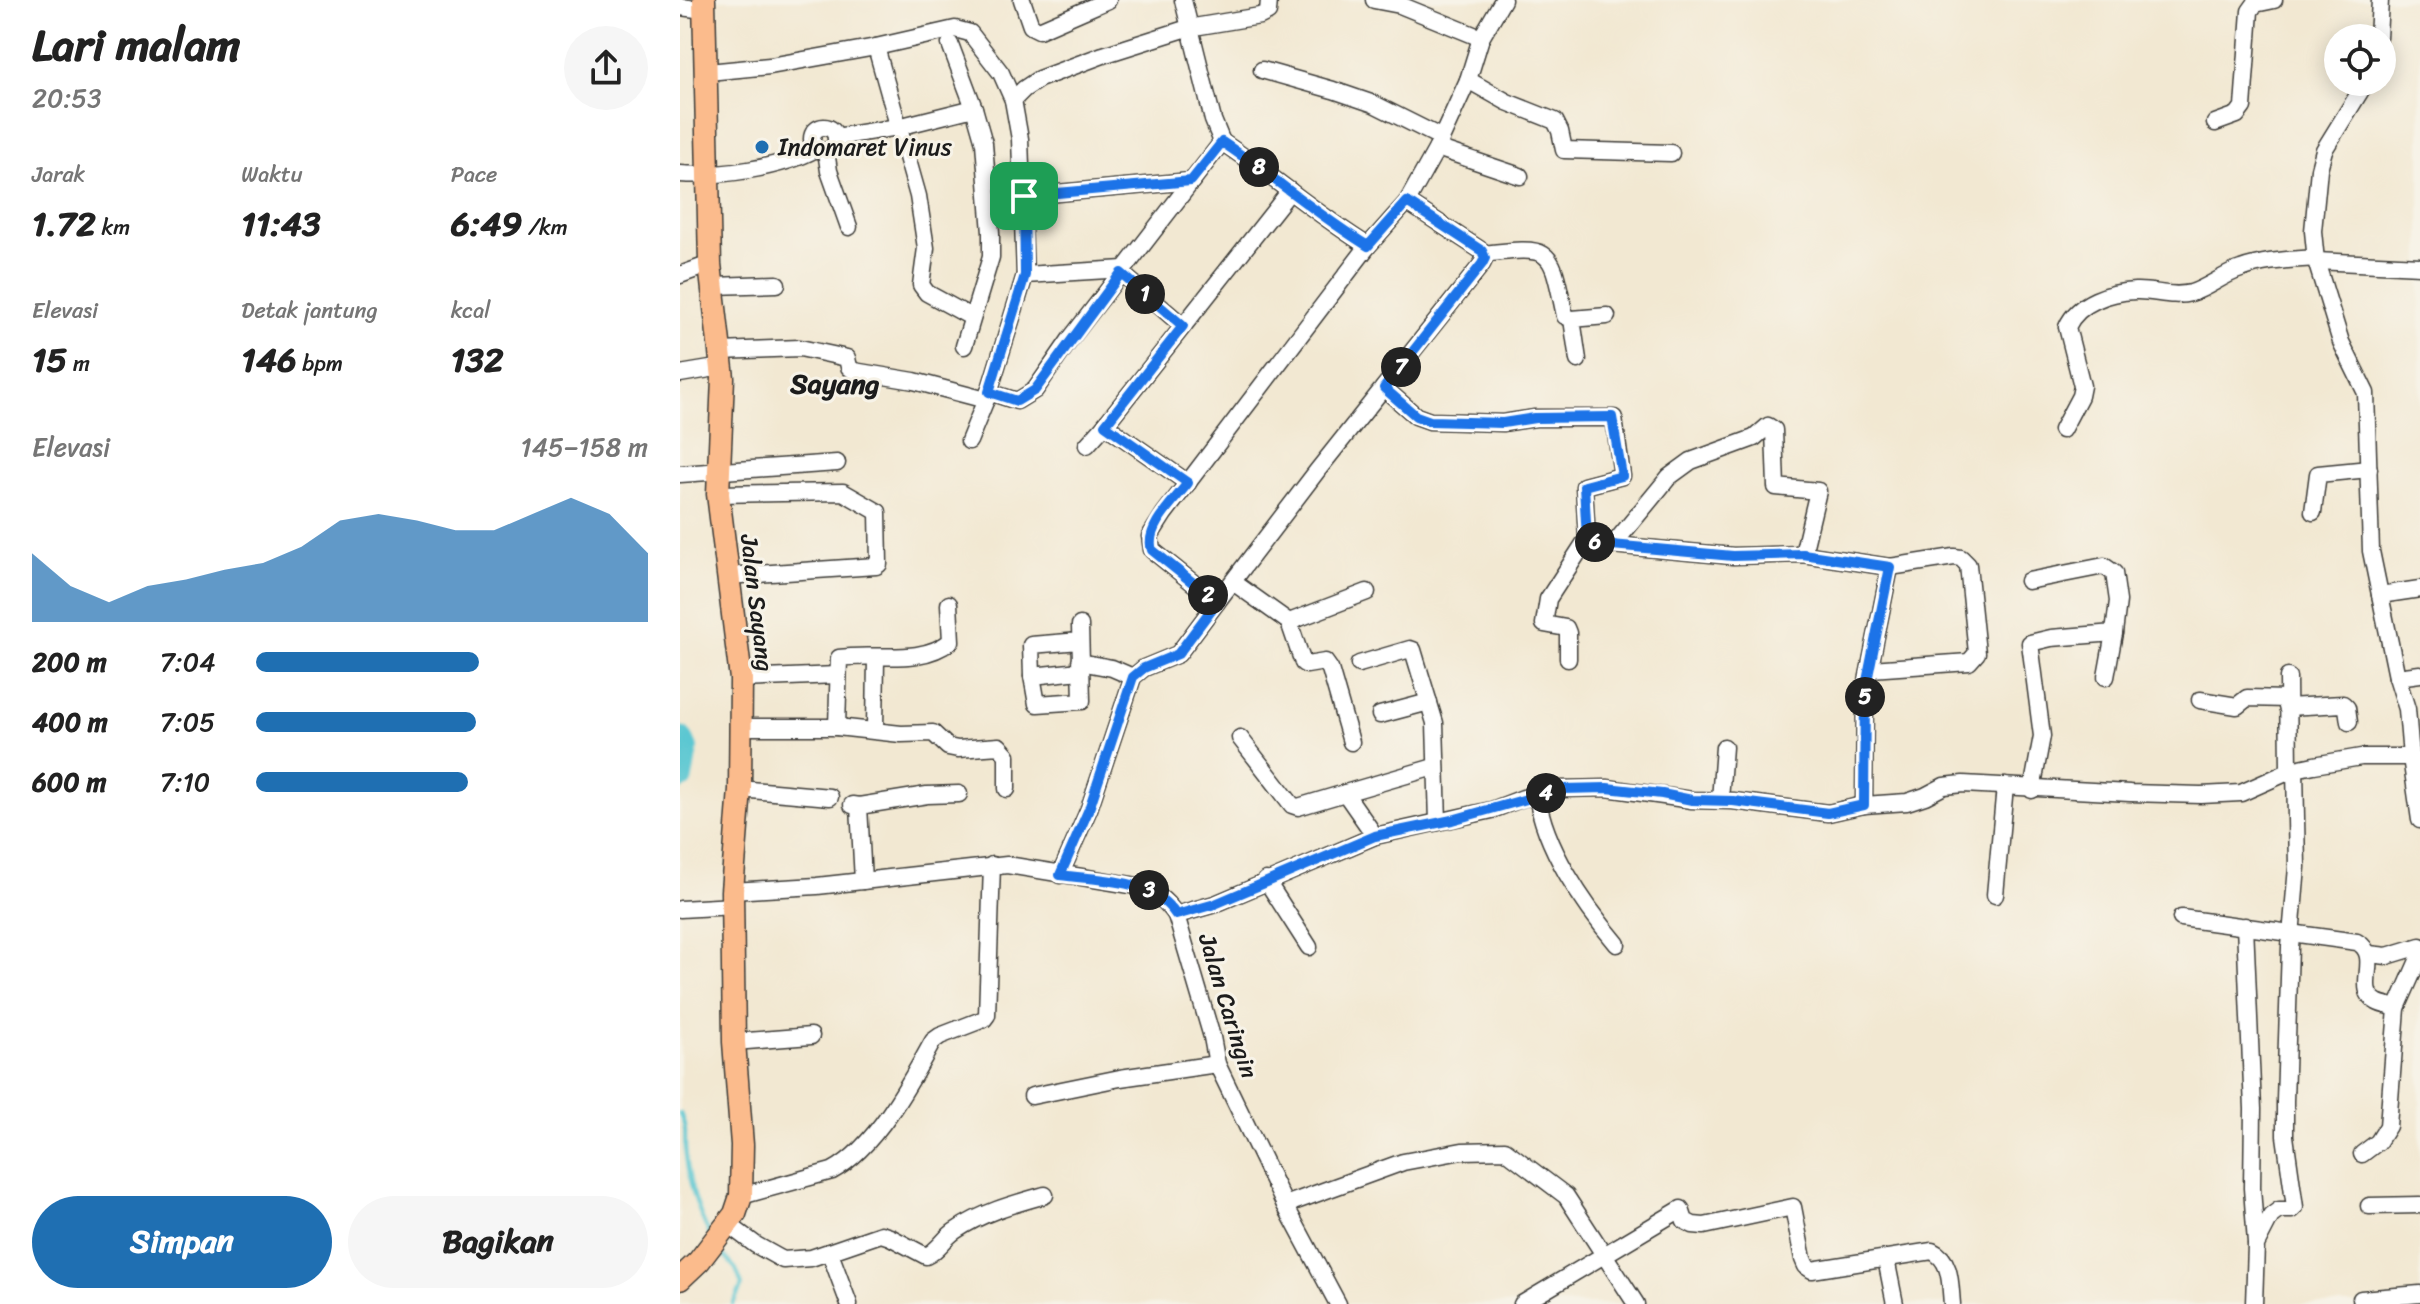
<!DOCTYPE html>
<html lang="id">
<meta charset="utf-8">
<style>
body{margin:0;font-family:Sriracha,sans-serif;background:#f6f6f6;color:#222;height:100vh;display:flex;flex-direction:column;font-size:30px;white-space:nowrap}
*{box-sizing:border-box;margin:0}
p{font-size:26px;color:#767676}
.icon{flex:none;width:44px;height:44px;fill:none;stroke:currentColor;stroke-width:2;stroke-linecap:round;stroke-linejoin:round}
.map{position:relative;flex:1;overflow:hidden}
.details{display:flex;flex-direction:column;background:#fff;width:680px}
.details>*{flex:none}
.fabs{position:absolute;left:1644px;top:24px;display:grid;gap:16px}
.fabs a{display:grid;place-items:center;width:72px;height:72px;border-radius:50%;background:#fff;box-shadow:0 4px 20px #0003;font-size:40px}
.pin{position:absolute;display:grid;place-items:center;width:68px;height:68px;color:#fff;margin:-34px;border-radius:16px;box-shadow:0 4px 12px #0006}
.km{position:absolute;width:40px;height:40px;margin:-20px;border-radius:50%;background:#222;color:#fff;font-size:22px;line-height:40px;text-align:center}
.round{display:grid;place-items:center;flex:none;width:84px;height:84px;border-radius:42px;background:#f6f6f6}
.headline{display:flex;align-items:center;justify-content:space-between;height:136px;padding:0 32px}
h1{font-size:44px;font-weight:700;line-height:60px}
.metrics{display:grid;grid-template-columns:repeat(3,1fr);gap:12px;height:136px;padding:8px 32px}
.metrics div{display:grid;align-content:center}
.metrics b{font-size:34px;font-weight:700}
.metrics small{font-size:22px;font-weight:400}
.metrics p{font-size:22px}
.chart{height:224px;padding:16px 32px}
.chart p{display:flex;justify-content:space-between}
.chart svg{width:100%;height:144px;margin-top:8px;fill:#1f6fb2;opacity:.7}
.button{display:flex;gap:16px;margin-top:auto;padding:16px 32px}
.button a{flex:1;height:92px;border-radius:48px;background:#1f6fb2;color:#fff;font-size:32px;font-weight:700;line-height:92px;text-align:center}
.button a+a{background:#f6f6f6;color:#222}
ul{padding:0 32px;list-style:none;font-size:26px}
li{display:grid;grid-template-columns:128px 96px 1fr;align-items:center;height:60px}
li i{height:20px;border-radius:10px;background:#1f6fb2}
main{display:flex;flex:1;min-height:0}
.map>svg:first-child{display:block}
</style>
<main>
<section class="details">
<div class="headline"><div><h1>Lari malam</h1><p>20:53</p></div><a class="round"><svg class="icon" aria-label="share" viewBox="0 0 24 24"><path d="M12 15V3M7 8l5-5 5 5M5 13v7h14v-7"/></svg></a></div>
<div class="metrics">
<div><p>Jarak</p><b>1.72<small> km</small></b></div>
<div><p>Waktu</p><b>11:43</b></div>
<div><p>Pace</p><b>6:49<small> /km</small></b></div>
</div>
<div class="metrics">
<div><p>Elevasi</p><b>15<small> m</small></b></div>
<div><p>Detak jantung</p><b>146<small> bpm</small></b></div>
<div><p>kcal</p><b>132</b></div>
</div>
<div class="chart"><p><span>Elevasi</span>145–158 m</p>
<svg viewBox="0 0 160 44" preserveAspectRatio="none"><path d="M0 44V23L10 33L20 38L30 33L40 31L50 28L60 26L70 21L80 13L90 11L100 13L110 16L120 16L130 11L140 6L150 11L160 23V44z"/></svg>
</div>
<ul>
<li><b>200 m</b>7:04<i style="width:57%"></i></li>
<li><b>400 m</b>7:05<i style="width:56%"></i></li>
<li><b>600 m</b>7:10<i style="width:54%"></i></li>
</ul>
<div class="button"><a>Simpan</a><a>Bagikan</a></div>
</section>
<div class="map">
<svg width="1740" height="1304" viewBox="0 0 1740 1304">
<rect width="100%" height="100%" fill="#f7f3e8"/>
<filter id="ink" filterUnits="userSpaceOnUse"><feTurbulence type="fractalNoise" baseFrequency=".0125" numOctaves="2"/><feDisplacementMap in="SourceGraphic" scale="16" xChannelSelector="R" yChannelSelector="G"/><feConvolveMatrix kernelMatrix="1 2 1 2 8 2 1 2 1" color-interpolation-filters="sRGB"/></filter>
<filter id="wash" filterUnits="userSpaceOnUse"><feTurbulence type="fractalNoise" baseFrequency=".006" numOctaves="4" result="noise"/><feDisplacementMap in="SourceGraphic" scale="32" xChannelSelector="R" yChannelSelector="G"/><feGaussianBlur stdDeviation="1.8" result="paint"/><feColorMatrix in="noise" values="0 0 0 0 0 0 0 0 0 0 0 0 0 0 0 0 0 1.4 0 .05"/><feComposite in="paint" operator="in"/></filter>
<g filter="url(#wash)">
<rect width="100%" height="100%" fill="#f2e8d2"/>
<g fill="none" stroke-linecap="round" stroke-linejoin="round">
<g stroke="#5bc7d2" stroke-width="4">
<path d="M0,1113C9,1132 3,1136 6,1156C9,1183 17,1210 30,1235"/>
<path d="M38,1249L56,1269L62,1285L53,1304"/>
</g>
<path stroke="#5bc7d2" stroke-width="26" d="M0,739L5,748L0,777"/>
</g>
</g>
<g filter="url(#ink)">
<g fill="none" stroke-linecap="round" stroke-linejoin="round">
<g stroke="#3c3b37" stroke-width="19">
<g id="minor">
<path d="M342,0L351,26L359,30L428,0"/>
<path d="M694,0L720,5L801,38"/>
<path d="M0,7L25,10"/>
<path d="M1698,38L1700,0"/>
<path d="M270,44L294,108L304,143L311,233V257L284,346"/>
<path d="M196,47L238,196L246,248L241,285L247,293L291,317"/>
<path d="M582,70L653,90L694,104L760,137"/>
<path d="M28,72L90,66L196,47L275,29L290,33L321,73L333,100L340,139L345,275L309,392L289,441"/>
<path d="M788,80L827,102L875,121L880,131L884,150L991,153"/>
<path d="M1686,82L1644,150L1639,169L1633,231L1636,261L1661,342L1686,393L1691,551L1717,677L1727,709L1731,757"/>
<path d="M333,100L344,89L359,79L423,55L508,28L580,16L588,12L589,0"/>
<path d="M1535,123L1557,115L1563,107L1570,11L1575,4L1594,0"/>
<circle cx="144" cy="139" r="12"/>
<path d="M156,137L218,127L294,108"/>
<path d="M542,142C592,175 637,215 688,246L484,514L470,536L472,550L537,602L637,471L802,264L805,258L802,251L727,202L688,246"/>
<path d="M757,148L840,176"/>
<path d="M146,151L149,171L169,227"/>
<path d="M0,174C40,177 101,168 136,149"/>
<path d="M344,196L511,181"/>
<path d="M727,202L757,148L788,80L801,38L823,0"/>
<path d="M803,254C875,246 870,247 885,316L892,319"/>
<path d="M1636,261L1740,266"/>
<path d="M441,273L503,326"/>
<path d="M0,275L30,264"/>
<path d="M345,275L444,269"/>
<path d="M33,286L97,284"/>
<path d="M40,351L120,348L167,358L169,367L174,371L234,381L306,400"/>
<path d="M898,360L892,319L927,316"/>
<path d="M0,374L42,367"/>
<path d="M704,388L736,416L750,421L823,423L855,418H934L942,476L904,486L907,539L868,599L864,624L886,628L888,633V659"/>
<path d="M309,392L337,401L355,390L391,338L542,142L533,120L503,0"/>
<path d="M1382,430L1400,396L1402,386L1387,327C1398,302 1430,292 1455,291C1474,290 1491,298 1511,293C1528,288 1544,274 1561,269C1586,260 1610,260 1635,258"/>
<path d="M407,445L425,425"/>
<path d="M0,474L157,463"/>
<path d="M508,483L425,425L610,191"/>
<path d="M38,494L163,492L198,512L199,564L196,566L46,576"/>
<path d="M1633,512L1638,474L1689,469"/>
<path d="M907,539L921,544L1053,556L1123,554L1210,567L1274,557L1281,558L1288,565L1297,653L1289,662L1191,669"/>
<path d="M933,545L989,477L1011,461L1074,438L1088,426L1094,430L1096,487L1138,491L1123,554"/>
<path d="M1348,581L1424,566L1434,573L1438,601L1434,633L1371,638L1350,643L1362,736L1352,790"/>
<path d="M553,582L609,622L623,663L627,665L645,662L650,669L671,742"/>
<path d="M1700,595L1740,589"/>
<path d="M609,622L687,592"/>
<path d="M400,625L402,701L357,704L352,676L351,645L400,641"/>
<path d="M400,662L432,668L453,677"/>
<path d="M679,664L730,649L733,650L755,723L758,822"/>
<path d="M352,676L400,671"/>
<path d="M1426,677L1434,633"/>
<path d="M1608,677L1609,772"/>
<path d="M1717,677L1740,674"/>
<path d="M61,679L157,675"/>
<path d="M1520,700L1557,706L1567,698L1607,699"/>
<path d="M1607,707L1663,704L1667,708L1669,722"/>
<path d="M700,715L749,702"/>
<path d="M62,727H157L221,734L253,733L268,747L278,749L319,746L327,755V789"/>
<path d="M157,727L159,658C196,652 239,666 271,641L269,604"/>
<path d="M195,730L196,657"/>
<path d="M560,738L612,805L618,807L665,793L695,836"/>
<path d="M60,789L150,797"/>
<path d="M665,793L754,767"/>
<path d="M857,795C864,847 904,905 937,944"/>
<path d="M1040,800L1044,747"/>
<path d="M172,805L179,806L183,881"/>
<path d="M1184,805L1185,691L1210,567"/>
<path d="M179,806L247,795L279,794"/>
<path d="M380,875L409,809L453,677L464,668L498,654L537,602"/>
<path d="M586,880L629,947"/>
<path d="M52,891L137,886L327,865L457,886C475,892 485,899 496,915L532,1037L537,1064L605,1205L658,1304"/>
<path d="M1315,895L1325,786"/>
<path d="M0,909L54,906"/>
<path d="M496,915L535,904L695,836L812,810L843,798L882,789L927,788L1012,800L1053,801L1148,813L1184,805L1227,802L1245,796L1264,786L1283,784L1450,793L1521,795L1561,793L1615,769L1634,765L1681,757H1731L1740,820"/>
<path d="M1501,918L1677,942C1703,956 1673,989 1697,1002C1702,1005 1711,1006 1717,1008"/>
<path d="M1565,926L1573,1109L1572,1188L1576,1243"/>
<path d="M1689,954L1707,956L1740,946"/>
<path d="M54,1042L131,1036"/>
<path d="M352,1096L440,1078L537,1064"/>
<path d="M1682,1154L1698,1142L1708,1126L1717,1008L1740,956"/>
<path d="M61,1196L152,1171C195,1148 230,1083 253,1041L260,1036L304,1019L307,1015L312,865"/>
<path d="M605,1205L723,1162L782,1151L825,1150L886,1196L956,1304"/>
<path d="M1689,1206L1740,1205"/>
<path d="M49,1225L76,1245L103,1260L131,1258L201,1234L210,1237L246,1256C258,1251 264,1238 275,1231C303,1212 333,1204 365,1195"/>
<path d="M150,1253L169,1304"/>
<path d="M1206,1259L1215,1304"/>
<path d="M1681,1299L1740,1294"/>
<path d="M842,1304L1001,1209L1005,1221L1013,1225L1024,1226L1113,1207L1123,1259L1126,1266L1132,1270L1252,1251C1272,1260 1270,1285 1272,1304"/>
<path d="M1574,1304L1576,1245L1591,1216L1599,1210H1612L1615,1207L1605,1136V1101L1610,947L1617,867L1615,769"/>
</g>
</g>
<g stroke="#3c3b37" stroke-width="25">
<path id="major" d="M0,1279L19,1261L55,1214L61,1196L62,1145L54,1042L52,891L60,789L61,679L38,494L43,378L30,264L24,0"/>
</g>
<use href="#minor" stroke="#fff" stroke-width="16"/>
<use href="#major" stroke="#fbbb8c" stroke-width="22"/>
</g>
</g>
<g fill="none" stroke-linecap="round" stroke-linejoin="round" filter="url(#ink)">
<g stroke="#fff" stroke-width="16">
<path id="route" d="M542,142C592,175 637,215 688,246L727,202L802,251L805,258L802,264L704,388L736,416L750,421L823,423L855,418L932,417L942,476L904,486L907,539L921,544L1053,556L1123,554L1210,567L1185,691L1184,805L1148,813L1053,801L1012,800L982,794L927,788L882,789L772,820L695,836L535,904L496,915C470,877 422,881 380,875L409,809L453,677L464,668L498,654L537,602L472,550C464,528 495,500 508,483L425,425L503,326L441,273L355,390L337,401L309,392L345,275L344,196L511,181Z"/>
</g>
<use href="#route" stroke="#1a73e8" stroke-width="10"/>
</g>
<circle fill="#1f6fb2" stroke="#f7f3e8" stroke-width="3" cx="82" cy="147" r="8"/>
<g text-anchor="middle" stroke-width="6" stroke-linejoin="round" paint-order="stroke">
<g font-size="24" fill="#1c1c1c" stroke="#f7f3e8" text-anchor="start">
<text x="98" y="155">Indomaret Vinus</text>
</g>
<g font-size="24" fill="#1c1c1c" stroke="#f7f3e8">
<text transform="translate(77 603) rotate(83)" y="8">Jalan Sayang</text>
<text transform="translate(548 1006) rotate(73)" y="8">Jalan Caringin</text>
</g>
<g font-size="28" font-weight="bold" fill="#1c1c1c" stroke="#f7f3e8">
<text x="155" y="393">Sayang</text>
</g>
</g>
</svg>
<div class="fabs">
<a><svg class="icon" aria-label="locate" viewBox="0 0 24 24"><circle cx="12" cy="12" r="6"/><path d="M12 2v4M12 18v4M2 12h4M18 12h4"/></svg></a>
</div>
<div class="pin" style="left:344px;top:196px;background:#1e9e55"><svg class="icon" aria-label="arrive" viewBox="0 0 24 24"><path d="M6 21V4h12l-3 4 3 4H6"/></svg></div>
<b class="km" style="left:465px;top:294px">1</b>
<b class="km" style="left:528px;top:595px">2</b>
<b class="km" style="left:469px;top:890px">3</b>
<b class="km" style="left:866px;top:793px">4</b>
<b class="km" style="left:1185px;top:697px">5</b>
<b class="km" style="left:915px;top:542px">6</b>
<b class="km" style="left:721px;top:367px">7</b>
<b class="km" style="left:579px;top:167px">8</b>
</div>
</main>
